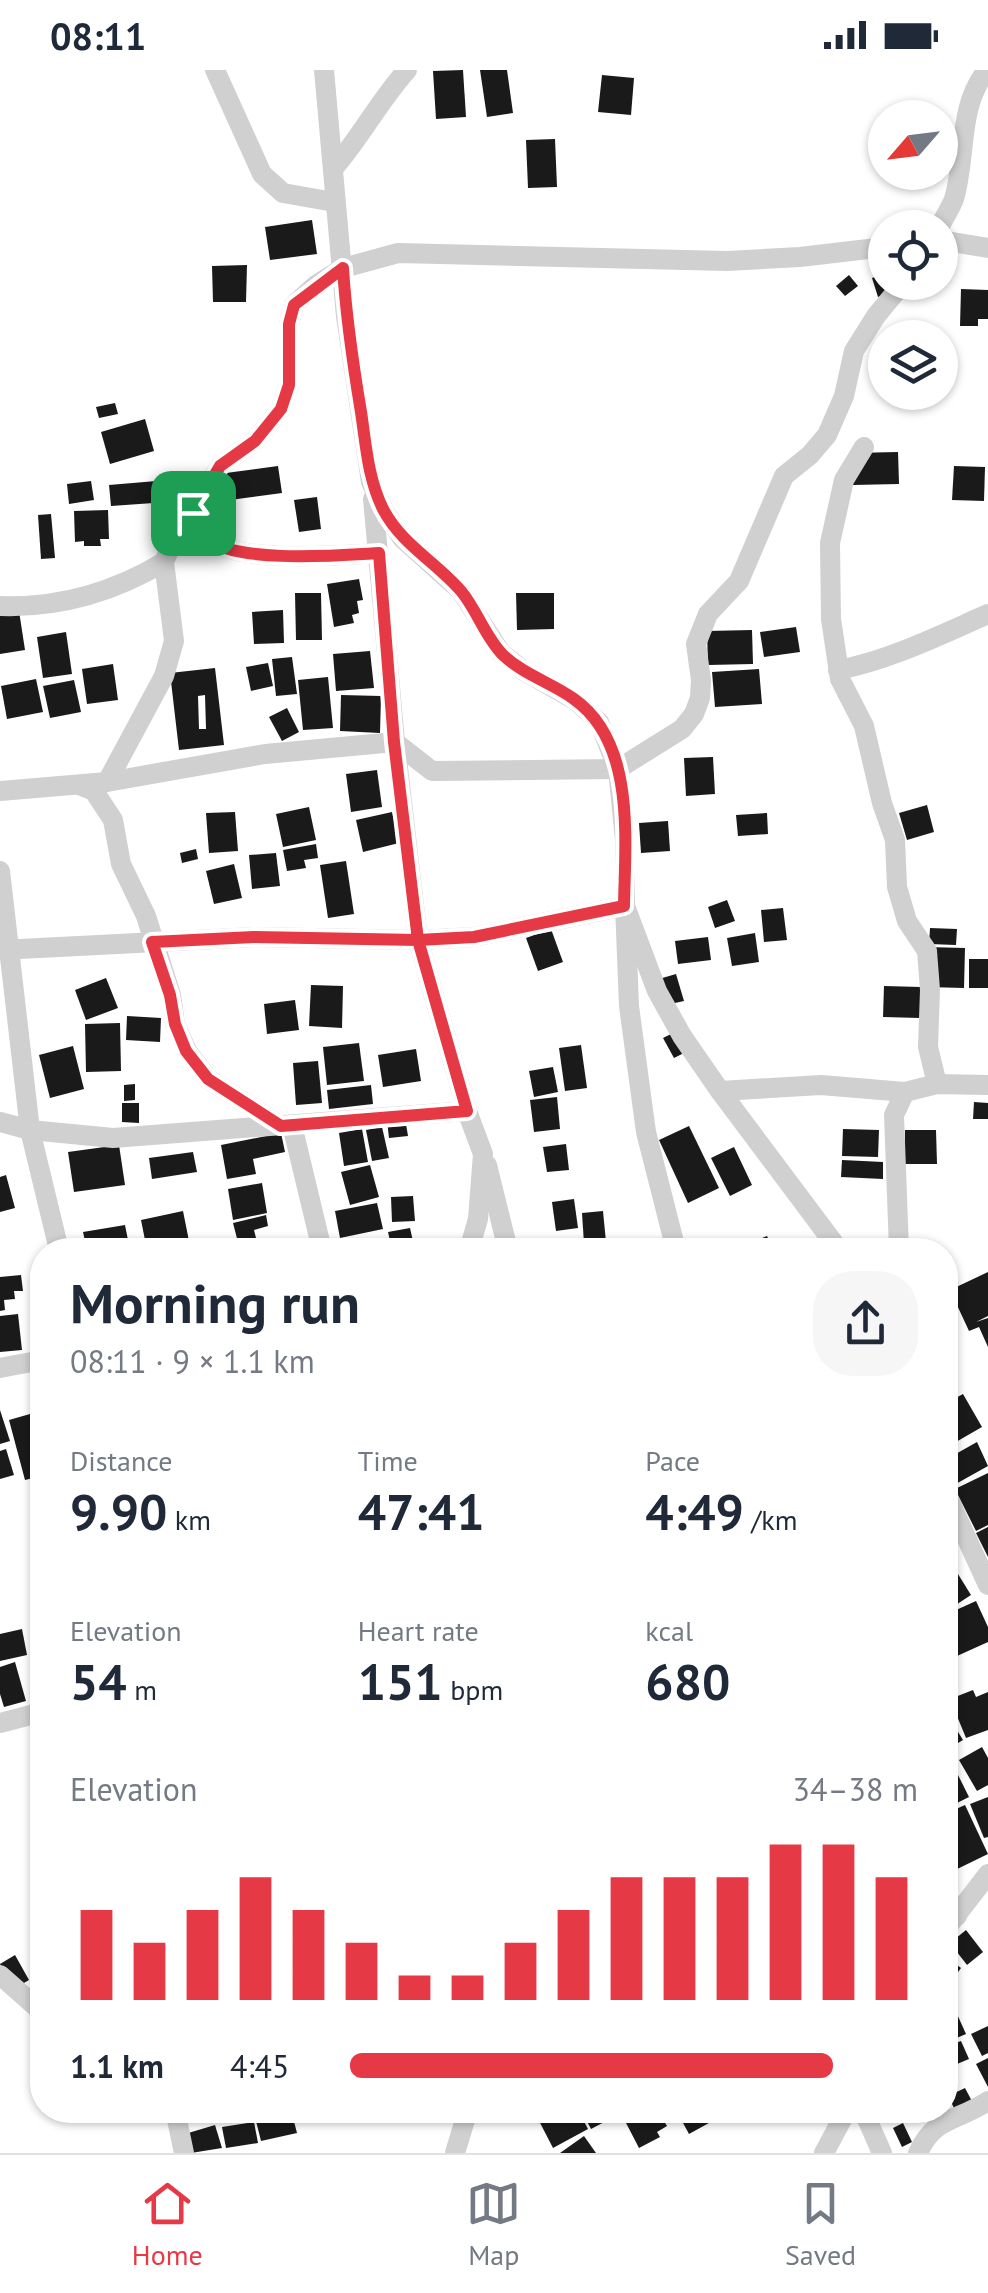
<!DOCTYPE html>
<meta charset="utf-8">
<style>
body{margin:0;font-family:"PT Sans",sans-serif;background:#f6f6f7;color:#1f2937;height:100vh;display:flex;flex-direction:column;font-size:38px;white-space:nowrap}
*{box-sizing:border-box;margin:0}
p{font-size:32px;color:#747a83}
.icon{flex:none;width:55px;height:55px;fill:none;stroke:currentColor;stroke-width:2;stroke-linecap:round;stroke-linejoin:round}
.map{position:relative;flex:1;overflow:hidden}
.details{position:absolute;left:30px;top:1168px;width:928px;height:885px;display:flex;flex-direction:column;background:#fff;border-radius:40px;box-shadow:0 2px 8px #0004}
.details>*{flex:none}
.needle{width:65px;rotate:242deg}
.fabs{position:absolute;left:868px;top:30px;display:grid;gap:20px}
.fabs a{display:grid;place-items:center;width:90px;height:90px;border-radius:50%;background:#fff;box-shadow:0 2px 8px #0004;font-size:50px}
.pin{position:absolute;display:grid;place-items:center;width:85px;height:85px;color:#fff;margin:-42px;border-radius:20px;box-shadow:0 5px 15px #0006}
.round{display:grid;place-items:center;flex:none;width:105px;height:105px;border-radius:40px;background:#f6f6f7}
.overview{display:flex;align-items:center;justify-content:space-between;height:170px;padding:0 40px}
h1{font-size:55px;font-weight:700;line-height:75px}
.figures{display:grid;grid-template-columns:repeat(3,1fr);gap:15px;height:170px;padding:10px 40px}
.figures div{display:grid;align-content:center}
.figures b{font-size:50px;font-weight:700}
.figures small{font-size:28px;font-weight:400}
.figures p{font-size:28px}
.chart{height:280px;padding:20px 40px}
.chart p{display:flex;justify-content:space-between}
.chart svg{width:100%;height:180px;margin-top:10px;stroke:#e63946;stroke-width:6}
ul{padding:0 40px;list-style:none;font-size:32px}
li{display:grid;grid-template-columns:160px 120px 1fr;align-items:center;height:75px}
li i{height:25px;border-radius:12px;background:#e63946}
.status{display:flex;justify-content:space-between;align-items:center;height:70px;padding:0 50px;background:#fff;direction:ltr}
.status svg{height:28px;fill:currentColor}
.menu{display:flex;justify-content:space-around;align-items:center;height:140px;border-top:2px solid #e0e1e3;background:#fff;font-size:28px;color:#747a83}
.menu a{display:grid;justify-items:center;gap:5px}
.menu .current{color:#e63946}
.map>svg:first-child{display:block}
</style>
<div class="status"><b>08:11</b><svg viewBox="0 0 49 12"><path d="M0 12V9h3v3zM5 12V6h3v6zM10 12V3h3v9zM15 12V0h3v12zM26 1h20v11H26zM47 4h2v5h-2z"/></svg></div>
<div class="map">
<svg width="988" height="2083" viewBox="0 0 988 2083">
<rect width="100%" height="100%" fill="#fff"/>
<g fill="#1a1a1a" fill-rule="evenodd">
<path d="M463,0L466,47L436,49L433,1Z"/>
<path d="M480,0H507L513,43L487,47Z"/>
<path d="M602,5L634,8L631,45L598,42Z"/>
<path d="M555,69L557,117L528,118L526,70Z"/>
<path d="M312,150L317,184L270,190L265,157Z"/>
<path d="M247,195L246,232H213L212,196Z"/>
<path d="M885,203V212H892L894,221L878,227L872,208Z"/>
<path d="M849,205L858,216L845,226L836,216Z"/>
<path d="M961,219L988,220V249H978V256H960Z"/>
<path d="M115,333L118,344L99,348L96,337Z"/>
<path d="M145,349L154,381L110,394L101,362Z"/>
<path d="M898,382L899,414L853,415L852,383Z"/>
<path d="M278,396L282,423L230,430L226,403Z"/>
<path d="M954,396L985,397L984,431L952,430Z"/>
<path d="M180,409L182,431L111,436L109,415Z"/>
<path d="M91,411L94,430L69,434L67,414Z"/>
<path d="M317,427L321,459L299,462L294,430Z"/>
<path d="M108,440L109,469H100L101,476H84V471L75,472L74,441Z"/>
<path d="M51,444L55,488L41,489L38,445Z"/>
<path d="M359,509L363,530L357,531L359,543L352,545L354,553L334,557L327,514Z"/>
<path d="M295,523H321L322,570H296Z"/>
<path d="M516,523H554V559L517,560Z"/>
<path d="M283,540L284,573L254,574L252,542Z"/>
<path d="M19,541L25,580L0,584V543Z"/>
<path d="M796,557L800,582L764,587L760,562Z"/>
<path d="M752,560L753,594L708,595L707,561Z"/>
<path d="M66,562L72,604L43,608L37,567Z"/>
<path d="M370,581L374,618L336,621L333,584Z"/>
<path d="M292,587L297,624L276,626L272,589Z"/>
<path d="M268,593L273,616L251,621L246,597Z"/>
<path d="M113,594L118,630L87,634L82,599Z"/>
<path d="M215,598L224,675L179,680L170,603ZM205,625L206,659H199L198,626Z"/>
<path d="M759,599L762,634L715,637L712,602Z"/>
<path d="M328,607L333,658L303,660L298,610Z"/>
<path d="M36,609L43,642L7,649L1,616Z"/>
<path d="M74,610L81,642L50,648L43,616Z"/>
<path d="M341,625L381,626L380,663L340,661Z"/>
<path d="M287,638L299,662L282,671L269,647Z"/>
<path d="M713,687L715,724L686,726L684,688Z"/>
<path d="M377,700L382,737L351,742L346,704Z"/>
<path d="M927,735L934,762L907,770L899,743Z"/>
<path d="M309,737L316,770L283,777L276,744Z"/>
<path d="M235,742L238,781L209,783L206,743Z"/>
<path d="M392,742L399,773L363,782L356,750Z"/>
<path d="M767,743L768,764L738,766L736,745Z"/>
<path d="M668,751L670,781L641,783L639,753Z"/>
<path d="M316,774L318,788L304,790L306,798L287,801L283,780Z"/>
<path d="M196,779L198,789L182,793L180,783Z"/>
<path d="M276,783L280,816L252,819L249,785Z"/>
<path d="M346,791L354,844L328,848L320,795Z"/>
<path d="M234,794L242,828L214,834L206,801Z"/>
<path d="M727,830L735,851L715,858L708,837Z"/>
<path d="M783,838L787,870L764,872L761,840Z"/>
<path d="M930,858L957,859L956,875L929,874Z"/>
<path d="M551,859L563,892L538,901L526,868Z"/>
<path d="M755,863L759,892L732,896L727,868Z"/>
<path d="M708,867L711,890L678,894L675,871Z"/>
<path d="M927,877L965,878L964,918L926,917Z"/>
<rect x="969" y="889" width="19" height="29"/>
<path d="M676,904L684,931L666,935L659,909Z"/>
<path d="M106,908L118,938L86,950L75,920Z"/>
<path d="M311,915L343,916L342,958L309,956Z"/>
<path d="M884,916L921,917L920,948L883,947Z"/>
<path d="M295,930L299,960L267,964L264,934Z"/>
<path d="M127,946L161,948L160,972L126,970Z"/>
<path d="M120,953L121,1001L86,1002L85,954Z"/>
<path d="M675,962L686,982L674,988L663,968Z"/>
<path d="M359,973L364,1011L327,1015L323,977Z"/>
<path d="M581,975L587,1018L565,1021L559,978Z"/>
<path d="M73,976L84,1019L50,1028L39,985Z"/>
<path d="M416,979L421,1011L383,1017L378,985Z"/>
<path d="M318,991L322,1033L296,1035L293,993Z"/>
<path d="M553,997L558,1022L534,1027L529,1001Z"/>
<path d="M135,1014V1030L124,1031V1015Z"/>
<path d="M371,1015L373,1034L329,1039L327,1020Z"/>
<path d="M557,1027L560,1059L534,1062L530,1030Z"/>
<path d="M974,1032L988,1033V1049H973Z"/>
<path d="M122,1033H139V1053L122,1052Z"/>
<path d="M405,1048L408,1066L389,1068L387,1051Z"/>
<path d="M689,1056L719,1118L688,1133L659,1070Z"/>
<path d="M382,1057L389,1088L372,1091L366,1060Z"/>
<path d="M362,1059L368,1092L344,1096L339,1063Z"/>
<path d="M843,1059L879,1060L878,1087L842,1086Z"/>
<path d="M905,1060H936L937,1094H905Z"/>
<path d="M281,1063L285,1082L253,1089L256,1104L227,1109L221,1075Z"/>
<path d="M566,1074L569,1100L547,1102L543,1077Z"/>
<path d="M119,1075L125,1115L74,1122L68,1082Z"/>
<path d="M734,1077L752,1115L730,1126L711,1088Z"/>
<path d="M193,1082L197,1102L152,1109L149,1088Z"/>
<path d="M842,1090L883,1092V1109L841,1107Z"/>
<path d="M370,1095L379,1127L350,1135L341,1102Z"/>
<path d="M6,1105L15,1138L0,1142V1107Z"/>
<path d="M262,1113L267,1143L233,1150L228,1119Z"/>
<path d="M413,1126L415,1151L392,1152L391,1127Z"/>
<path d="M574,1129L578,1158L556,1161L552,1132Z"/>
<path d="M377,1133L383,1159L340,1168L335,1141Z"/>
<path d="M183,1141L190,1176L147,1180L141,1150Z"/>
<path d="M603,1141L606,1172L584,1174L582,1143Z"/>
<path d="M266,1145L268,1156L254,1160L259,1180H240L233,1153Z"/>
<path d="M125,1155L130,1180H87L83,1162Z"/>
<path d="M410,1158L415,1180H392L388,1162Z"/>
<path d="M767,1166L773,1180H734Z"/>
<path d="M285,1170L287,1180H262L261,1175Z"/>
<path d="M988,1202V1246L976,1252L988,1248V1277L979,1257L969,1261L950,1220Z"/>
<path d="M21,1205L23,1221H14L15,1229L4,1230L5,1240L0,1241V1207Z"/>
<path d="M18,1244L22,1280L0,1282V1246Z"/>
<path d="M42,1300V1321L36,1322L32,1303Z"/>
<path d="M963,1324L982,1357L949,1376L945,1369V1334Z"/>
<path d="M0,1340L10,1371L0,1374Z"/>
<path d="M37,1342L42,1362V1406L25,1410L9,1350Z"/>
<path d="M977,1372L988,1396L954,1415L945,1397V1390Z"/>
<path d="M6,1379L14,1405L0,1409V1381Z"/>
<path d="M988,1403V1455L976,1461L955,1419Z"/>
<path d="M988,1457V1487L976,1463Z"/>
<path d="M953,1496L971,1525L945,1542V1501Z"/>
<path d="M976,1531L988,1557V1572L957,1586L945,1560V1545Z"/>
<path d="M22,1559L27,1585L0,1591V1564Z"/>
<path d="M15,1592L26,1631L4,1637L0,1624V1597Z"/>
<path d="M973,1620L976,1627L988,1622V1660L966,1668L950,1629Z"/>
<path d="M952,1652L963,1670L948,1679L945,1656Z"/>
<path d="M982,1677L988,1688V1715L977,1721L959,1690Z"/>
<path d="M948,1685L969,1727L945,1739V1686Z"/>
<path d="M988,1727V1767L984,1768L970,1734Z"/>
<path d="M965,1735L988,1784L951,1802L945,1790V1744Z"/>
<path d="M966,1860L983,1882L967,1895L950,1873Z"/>
<path d="M15,1885L29,1910L12,1920L0,1894Z"/>
<path d="M945,1886L961,1898L950,1913L945,1910Z"/>
<path d="M952,1933L966,1964L945,1973V1936Z"/>
<path d="M988,1956V1983L982,1986L971,1964Z"/>
<path d="M961,1971L969,1989L945,1999V1977Z"/>
<path d="M988,1988V2017L976,1994Z"/>
<path d="M952,1999L957,2017L945,2020V2001Z"/>
<path d="M965,2018L974,2035L957,2044L948,2026Z"/>
<path d="M285,2040H291L297,2063L261,2071L255,2047Z"/>
<path d="M545,2040H578L588,2059L553,2078L536,2045Z"/>
<path d="M581,2040H606L610,2049L591,2059Z"/>
<path d="M646,2040H665L667,2043L661,2046L667,2056L657,2062L660,2067L639,2078L625,2051Z"/>
<path d="M676,2040H713L718,2048L689,2064Z"/>
<path d="M254,2052L258,2073L226,2078L222,2057Z"/>
<path d="M903,2053L912,2072L902,2077L893,2058Z"/>
<path d="M215,2055L222,2078L191,2083L185,2064Z"/>
<path d="M584,2066L596,2083H560Z"/>
</g>
<g fill="none" stroke-linecap="round" stroke-linejoin="round">
<g stroke="#d0d0d0" stroke-width="20">
<path d="M215,0L262,104L283,123L334,132"/>
<path d="M324,0L346,246L371,412L384,441L402,468L461,521L501,583L524,601L575,630L599,652L618,699L625,770V836L657,921L682,966L720,1021L839,1180"/>
<path d="M333,99C361,67 379,31 407,0"/>
<path d="M939,158C944,148 950,139 954,129C967,85 957,38 987,0"/>
<path d="M940,170L988,178"/>
<path d="M864,377L844,410L830,473L831,549L840,609L864,656L882,733L895,770L897,817L907,851L927,881L930,920L928,977L937,1014"/>
<path d="M373,429L395,672L418,870L467,1041L483,1084L478,1149L469,1180"/>
<path d="M193,443C198,451 202,463 209,469C236,494 342,485 379,483"/>
<path d="M0,536C59,538 114,522 164,492"/>
<path d="M838,600C890,590 940,565 988,544"/>
<path d="M107,712L164,606L174,571L164,492L173,471L220,396L255,371L281,339L289,315V254L294,235L316,215L343,198L398,183L727,191L800,187L885,177"/>
<path d="M79,715L94,721L113,750L121,794L146,846L171,925L175,954L187,981L208,1009L281,1056"/>
<path d="M0,721L107,712L265,684L395,672L432,701L618,699L682,659L694,644L700,628L701,610L696,574L708,544L739,511L784,406L810,385L827,365L844,326L854,281L876,246L904,212"/>
<path d="M0,801L30,1060L59,1180"/>
<path d="M0,880L254,867L418,870L474,867L625,836L629,936L646,1062L676,1180"/>
<path d="M720,1021L821,1015L905,1022"/>
<path d="M0,1052L30,1060L113,1068L467,1041"/>
<path d="M292,1055L322,1180"/>
<path d="M487,1095L508,1180"/>
<path d="M899,1180L894,1045L905,1022L937,1014L988,1015"/>
<path d="M0,1298L42,1290"/>
<path d="M945,1421L988,1515"/>
<path d="M0,1653L42,1642"/>
<path d="M945,1821L957,1846"/>
<path d="M945,1860L988,1804"/>
<path d="M0,1905L42,1942"/>
<path d="M175,2040L184,2083"/>
<path d="M863,2040L882,2083"/>
<path d="M455,2083L468,2040"/>
<path d="M824,2083L847,2040"/>
<path d="M918,2083C934,2047 956,2052 988,2031"/>
</g>
</g>
<g fill="none" stroke-linecap="round" stroke-linejoin="round">
<g stroke="#fff" stroke-width="20">
<path id="route" d="M193,443C198,451 202,463 209,469C236,494 342,485 379,483L394,672L418,870L254,867L152,872L170,925L175,954L186,981L208,1009L281,1056L467,1041L418,870L474,867L624,836C625,770 636,673 574,629C552,613 524,605 503,585C485,567 477,540 461,521C436,492 401,474 383,439C368,409 366,375 361,342C353,294 346,247 343,198L294,235L289,254V315L281,339L255,371L220,396L193,443"/>
</g>
<use href="#route" stroke="#e63946" stroke-width="12"/>
</g>
</svg>
<div class="fabs">
<a><svg class="needle" viewBox="-14 -14 28 28"><path d="M0-13l5 13h-10z" fill="#e53935"/><path d="M0 13l5-13h-10z" fill="#747a83"/></svg></a>
<a><svg class="icon" aria-label="locate" viewBox="0 0 24 24"><circle cx="12" cy="12" r="6"/><path d="M12 2v4M12 18v4M2 12h4M18 12h4"/></svg></a>
<a><svg class="icon" aria-label="layers" viewBox="0 0 24 24"><path d="M12 4l9 5-9 5-9-5zM3 14l9 5 9-5"/></svg></a>
</div>
<div class="pin" style="left:193px;top:443px;background:#1e9e55"><svg class="icon" aria-label="arrive" viewBox="0 0 24 24"><path d="M6 21V4h12l-3 4 3 4H6"/></svg></div>
<section class="details">
<div class="overview"><div><h1>Morning run</h1><p>08:11 · 9 × 1.1 km</p></div><a class="round"><svg class="icon" aria-label="share" viewBox="0 0 24 24"><path d="M12 15V3M7 8l5-5 5 5M5 13v7h14v-7"/></svg></a></div>
<div class="figures">
<div><p>Distance</p><b>9.90<small> km</small></b></div>
<div><p>Time</p><b>47:41</b></div>
<div><p>Pace</p><b>4:49<small> /km</small></b></div>
</div>
<div class="figures">
<div><p>Elevation</p><b>54<small> m</small></b></div>
<div><p>Heart rate</p><b>151<small> bpm</small></b></div>
<div><p>kcal</p><b>680</b></div>
</div>
<div class="chart"><p><span>Elevation</span>34–38 m</p>
<svg viewBox="0 0 160 44" preserveAspectRatio="none"><path d="M5 44V22M15 44V30M25 44V22M35 44V14M45 44V22M55 44V30M65 44V38M75 44V38M85 44V30M95 44V22M105 44V14M115 44V14M125 44V14M135 44V6M145 44V6M155 44V14"/></svg>
</div>
<ul>
<li><b>1.1 km</b>4:45<i style="width:85%"></i></li>
</ul>
</section>
</div>
<nav class="menu">
<a class="current"><svg class="icon" aria-label="home" viewBox="0 0 24 24"><path d="M3 11l9-7 9 7M6 9v11h12V9"/></svg>Home</a>
<a><svg class="icon" aria-label="map" viewBox="0 0 24 24"><path d="M3 6l6-2 6 2 6-2v14l-6 2-6-2-6 2zM9 4v14M15 6v14"/></svg>Map</a>
<a><svg class="icon" aria-label="saved" viewBox="0 0 24 24"><path d="M7 4h10v16l-5-4-5 4z"/></svg>Saved</a>
</nav>
